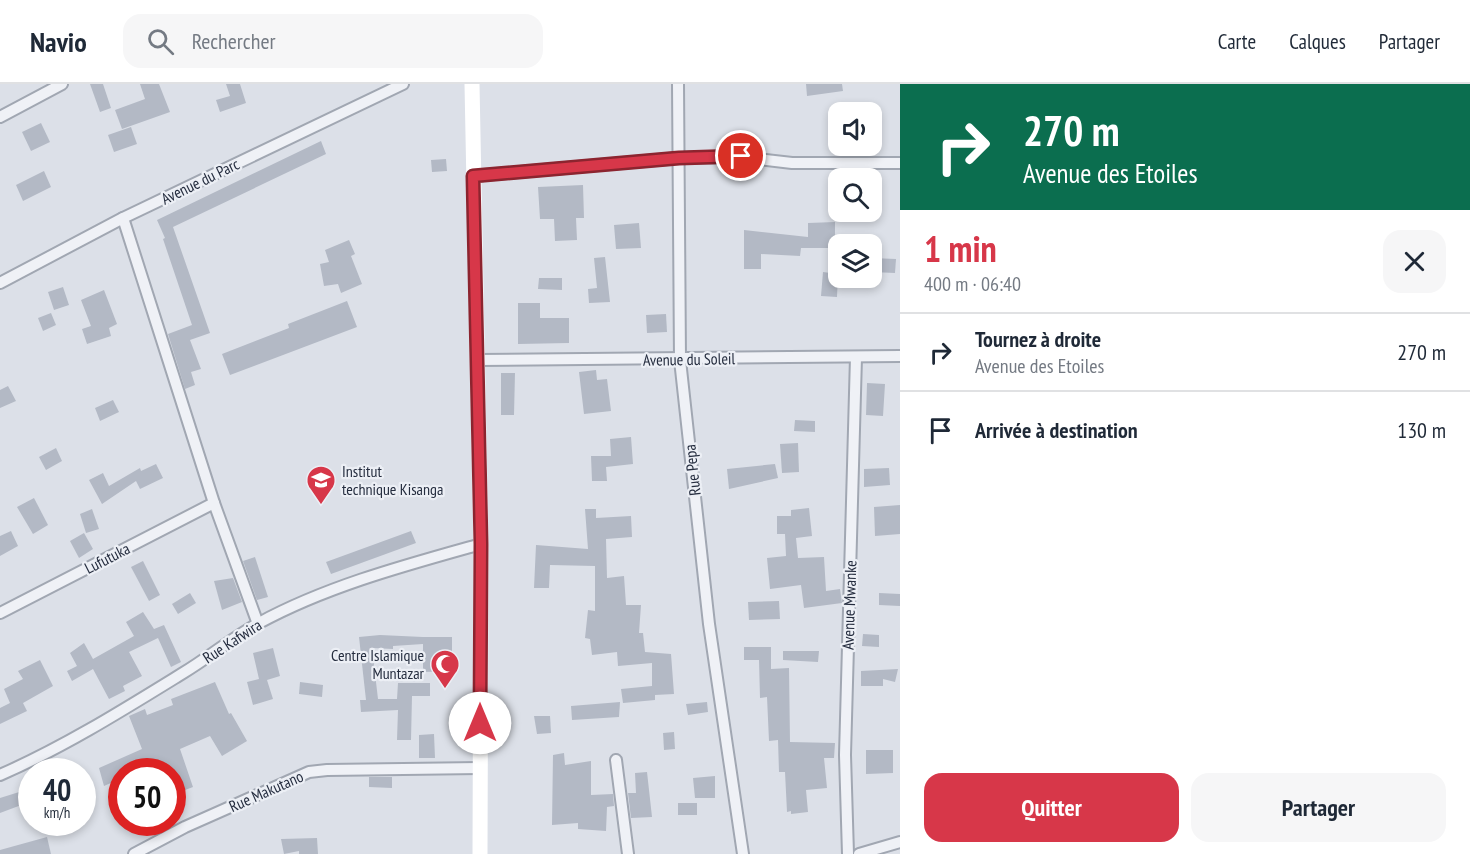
<!DOCTYPE html>
<html lang="fr">
<meta charset="utf-8">
<style>
body{margin:0;font-family:"PT Sans Narrow",sans-serif;background:#f6f6f7;color:#1f2937;height:100vh;display:flex;flex-direction:column;font-size:22px;white-space:nowrap}
*{box-sizing:border-box;margin:0}
p{font-size:20px;color:#747a83}
.icon{flex:none;width:33px;height:33px;fill:none;stroke:currentColor;stroke-width:2;stroke-linecap:round;stroke-linejoin:round}
.map{position:relative;flex:1;overflow:hidden}
.side{display:flex;flex-direction:column;background:#fff;width:570px}
.side>*{flex:none}
.banner{background:#0b6e4f;color:#fff;overflow:hidden}
.tools{position:absolute;left:828px;top:18px;display:grid;gap:12px}
.tools a{display:grid;place-items:center;width:54px;height:54px;border-radius:12px;background:#fff;box-shadow:0 3px 9px #0003;font-size:30px}
.speed{position:absolute;left:18px;top:674px;display:flex;gap:12px;font-size:30px;font-weight:700;text-align:center}
.speed>*{display:grid;place-content:center;width:78px;height:78px;border-radius:50%;background:#fff;box-shadow:0 3px 9px #0003;line-height:1}
.speed small{font-size:15px;font-weight:400}
.speed .limit{border:9px solid #d22;background:#fff;color:#111}
.pin{position:absolute;display:grid;place-items:center;width:51px;height:51px;color:#fff;margin:-26px;border:3px solid #fff;border-radius:50%;box-shadow:0 2px 6px #0007}
.me{position:absolute;width:66px;margin:-33px;rotate:0deg;stroke-linejoin:round;filter:drop-shadow(0 0 4px #0008)}
.turn{display:flex;align-items:center;gap:21px;height:126px;padding:0 24px;font-size:27px}
.turn .icon{width:78px;height:78px;stroke-width:2.5}
.turn b{display:block;font-size:42px;line-height:51px}
.round{display:grid;place-items:center;flex:none;width:63px;height:63px;border-radius:18px;background:#f6f6f7}
.summary{display:flex;align-items:center;justify-content:space-between;height:102px;padding:0 24px}
h1{font-size:36px;font-weight:700;line-height:45px;color:#d73749}
.action{display:flex;gap:12px;margin-top:auto;padding:12px 24px}
.action a{flex:1;height:69px;border-radius:18px;background:#d73749;color:#fff;font-size:24px;font-weight:700;line-height:69px;text-align:center}
.action a+a{background:#f6f6f7;color:#1f2937}
ul{padding:0;list-style:none}
li{display:flex;align-items:center;gap:18px;height:78px;padding:0 24px;border-top:2px solid #e0e1e3}
li div{flex:1}
li b{display:block;font-size:22px}
li em{font-style:normal}
header{display:flex;align-items:center;gap:36px;box-sizing:border-box;height:84px;padding:0 30px;background:#fff;border-bottom:2px solid #e0e1e3}
header strong{font-size:28px}
nav{display:flex;gap:33px;margin-inline-start:auto;font-size:21px}
.search{width:420px;height:54px;background:#f6f6f7;display:flex;align-items:center;gap:15px;box-sizing:border-box;padding:0 21px;border-radius:18px;color:#747a83;font-size:22px}
main{display:flex;flex:1;min-height:0}
.map>svg:first-child{display:block}
</style>
<header>
<strong>Navio</strong>
<div class="search"><svg class="icon" aria-label="search" viewBox="0 0 24 24"><circle cx="10" cy="10" r="6"/><path d="M15 15l6 6"/></svg>Rechercher</div>
<nav><a>Carte</a><a>Calques</a><a>Partager</a></nav>
</header>
<main>
<div class="map">
<svg width="900" height="770" viewBox="0 0 900 770">
<rect width="100%" height="100%" fill="#dce0e8"/>
<g fill="#b3b9c5">
<path d="M90 0H103L111 24 100 28Z"/>
<path d="M140 0H159L170 28 122 45 115 26 145 15Z"/>
<path d="M226 0H240L246 19 220 28 216 16 230 12Z"/>
<path d="M806 0H842L843 7 807 12Z"/>
<path d="M41 39 50 58 31 67 22 48Z"/>
<path d="M131 43 137 60 114 68 108 51Z"/>
<path d="M321 57 326 70 173 143 210 249 190 256 201 285 191 288 195 301 185 305 168 250 192 241 163 155 165 154 157 136Z"/>
<path d="M446 75 447 87 432 88 431 76Z"/>
<path d="M44 87 51 103 23 117 16 101Z"/>
<path d="M583 101 584 134H576L577 156 555 157 554 135H540L538 103Z"/>
<path d="M835 138V164H801L800 172 761 170V185H744V146L808 153V139Z"/>
<path d="M639 139 641 164 616 165 614 141Z"/>
<path d="M349 156 355 170 351 172 362 200 341 209 338 200 324 202 320 180 329 178 325 166Z"/>
<path d="M605 173 610 218 589 219 588 205 597 204 594 174Z"/>
<path d="M872 174 896 175 895 189 872 188Z"/>
<path d="M823 188 838 190 837 213 821 212Z"/>
<path d="M539 194H562V206L538 205Z"/>
<path d="M63 203 69 221 54 226 48 208Z"/>
<path d="M104 206 117 240 109 244 111 252 87 260 82 245 91 242 81 216Z"/>
<path d="M347 217 357 243 230 291 222 270 289 244 288 240Z"/>
<path d="M518 219H540V234H569V259L518 260Z"/>
<path d="M51 229 56 241 43 247 38 234Z"/>
<path d="M666 230 667 248 647 249 646 231Z"/>
<path d="M596 286 597 296 607 295 611 327 584 330 579 288Z"/>
<path d="M501 289H515L514 331H501Z"/>
<path d="M867 299 885 300 883 332 866 331Z"/>
<path d="M8 302 16 317 0 324V306Z"/>
<path d="M113 316 119 328 100 337 95 324Z"/>
<path d="M795 336 815 337V348L794 347Z"/>
<path d="M631 353 633 380 606 383 607 397H592L591 372H611L610 355Z"/>
<path d="M798 359 799 388 782 389 780 360Z"/>
<path d="M56 364 62 377 46 386 39 373Z"/>
<path d="M156 380 163 394 140 405 136 397 102 420 89 396 103 389 109 402 140 384 141 387Z"/>
<path d="M775 380 778 394 729 405 727 385Z"/>
<path d="M889 384 890 401 864 403V385Z"/>
<path d="M34 414 48 441 33 450 17 423Z"/>
<path d="M900 421V450L875 452 874 423Z"/>
<path d="M809 424 812 452 796 454 798 474 824 473 826 507 840 505 842 519 804 524 801 501 770 505 767 474 786 472 785 450H777V432H791V426Z"/>
<path d="M92 425 99 445 86 449 80 430Z"/>
<path d="M585 425H596V434L631 432 632 453 606 455 607 494 624 492 626 521H641L639 549H643L645 568 671 570 674 610 655 611V616L623 619 621 605 652 602V579L618 582 617 568 592 571 590 555 585 554 588 526 595 527V482L550 481 549 504H534L536 461 588 465Z"/>
<path d="M11 447 18 462 0 472V452Z"/>
<path d="M411 447 416 459 331 490 326 478Z"/>
<path d="M84 449 93 465 79 474 70 457Z"/>
<path d="M255 473 268 513 257 516 243 477Z"/>
<path d="M143 477 160 511 149 517 131 483Z"/>
<path d="M233 494 242 518 222 526 214 497Z"/>
<path d="M190 509 196 519 178 530 172 520Z"/>
<path d="M879 509 900 510V522L879 521Z"/>
<path d="M779 517 780 535 749 536 748 518Z"/>
<path d="M143 528 154 545 164 541 181 578 171 583 158 554 129 568 142 592 123 602 125 607 109 615 93 585 72 597 67 587 77 582 70 569 84 559 93 575 134 552 126 538Z"/>
<path d="M863 550 879 551V563L862 562Z"/>
<path d="M380 551 423 553V560L393 562V565L372 564 378 615H397L398 599H430V612H412L411 656H397L398 626 361 628 360 616H366L359 553Z"/>
<path d="M423 553H452V587L423 588Z"/>
<path d="M744 563H771V585L789 584 790 658 835 659 834 674H824L827 704 806 706 808 728 791 730V727L787 728 785 688H779L778 656 769 657 767 613 760 614 759 576H744Z"/>
<path d="M273 564 280 592 267 596 273 615 253 621 247 598 259 595 253 569Z"/>
<path d="M783 567H819L818 578 783 576Z"/>
<path d="M40 576 53 602 23 619 27 627 0 640V624L10 619 4 605 23 595 18 587Z"/>
<path d="M898 585 895 598 883 595V602H861V587Z"/>
<path d="M215 598 229 630 231 629 247 657 222 672 210 652 180 665 193 703 177 709 172 687H122V694L104 702 99 684 142 665 129 632 145 625 147 631 173 621 171 615Z"/>
<path d="M300 598 323 601 322 613 299 610Z"/>
<path d="M620 618 619 633 572 636 571 622Z"/>
<path d="M707 618 708 628 688 631 686 620Z"/>
<path d="M534 632H550L551 649 537 650Z"/>
<path d="M674 648 675 665 664 666 663 649Z"/>
<path d="M434 650 435 674H419V651Z"/>
<path d="M866 666H893V689L866 690Z"/>
<path d="M564 669 565 681 591 677V711L613 710 614 722 607 723 606 747 578 745V739L552 741 553 671Z"/>
<path d="M647 688 652 733 631 734 628 709H636L635 689Z"/>
<path d="M715 692V714H695L693 694Z"/>
<path d="M369 693H392V704L369 703Z"/>
<path d="M32 704V717L0 729V714Z"/>
<rect x="678" y="719" width="19" height="12"/>
<path d="M47 753 51 770H0V766Z"/>
<path d="M317 754 318 770H299V767L284 770 281 755Z"/>
</g>
<g fill="none" stroke-linecap="round" stroke-linejoin="round">
<g stroke="#a1a7b2" stroke-width="14">
<g id="street">
<path d="M678 0 680 276 709 540 743 770"/>
<path d="M0 33 62 0"/>
<path d="M473 92 679 74 741 73 792 79H900"/>
<path d="M123 134 214 419 258 540"/>
<path d="M0 199 123 134 403 0"/>
<path d="M478 276 900 272"/>
<path d="M0 529 214 419"/>
<path d="M616 676 628 770"/>
<path d="M0 691C64 663 123 626 183 589 208 574 232 554 259 539 327 502 406 481 481 460"/>
<path d="M134 770 185 743 309 688 327 686 480 684"/>
<path d="M848 770 845 671 856 273"/>
<path d="M859 770 900 758"/>
</g>
</g>
<use href="#street" stroke="#eff1f6" stroke-width="10"/>
<path stroke="#fff" stroke-width="15" d="M472 0 481 460 480 770"/>
</g>
<g fill="none" stroke-linecap="round" stroke-linejoin="round">
<g stroke="#8c242f" stroke-width="15">
<path id="route" d="M480 639 481 460 473 92 679 74 741 72"/>
</g>
<use href="#route" stroke="#d73749" stroke-width="10"/>
</g>
<defs>
<g id="school-pin" transform="scale(1.5)"><path d="M0 17L-7.5 6A9.5 9.5 0 1 1 7.5 6Z" fill="#d73749" stroke="#eceff5"/><path d="M0-5L7-2L0 1L-7-2ZM-4 1L0 2.5L4 1V4Q0 6-4 4Z" fill="#fff"/></g>
<g id="mosque-pin" transform="scale(1.5)"><path d="M0 17L-7.5 6A9.5 9.5 0 1 1 7.5 6Z" fill="#d73749" stroke="#eceff5"/><path d="M3.5-4.9A6 6 0 1 0 3.5 4.9A5 5 0 1 1 3.5-4.9Z" fill="#fff"/></g>
</defs>
<g fill-rule="evenodd">
<use href="#school-pin" x="321" y="396"/>
<use href="#mosque-pin" x="445" y="580"/>
</g>
<g text-anchor="middle" dominant-baseline="central" stroke-width="4.5" stroke-linejoin="round" paint-order="stroke">
<g font-size="16" fill="#252d3f" stroke="#eceff5">
<text transform="translate(200 97) rotate(-26)">Avenue du Parc</text>
<text transform="translate(689 275) rotate(-1)">Avenue du Soleil</text>
<text transform="translate(692 386) rotate(-96)">Rue Pepa</text>
<text transform="translate(107 474) rotate(-27)">Lufutuka</text>
<text transform="translate(849 521) rotate(-88)">Avenue Mwanke</text>
<text transform="translate(232 557) rotate(-33)">Rue Kafwira</text>
<text transform="translate(266 707) rotate(-24)">Rue Makutano</text>
</g>
<g font-size="16" fill="#252d3f" stroke="#eceff5" text-anchor="start">
<text x="342" y="387">Institut<tspan x="342" dy="18">technique Kisanga</tspan></text>
<text x="424" y="571" text-anchor="end">Centre Islamique<tspan x="424" dy="18">Muntazar</tspan></text>
</g>
</g>
</svg>
<div class="tools">
<a><svg class="icon" aria-label="sound" viewBox="0 0 24 24"><path d="M4 9h4l5-4v14l-5-4H4zM17 9q2 3 0 6"/></svg></a>
<a><svg class="icon" aria-label="search" viewBox="0 0 24 24"><circle cx="10" cy="10" r="6"/><path d="M15 15l6 6"/></svg></a>
<a><svg class="icon" aria-label="layers" viewBox="0 0 24 24"><path d="M12 4l9 5-9 5-9-5zM3 14l9 5 9-5"/></svg></a>
</div>
<div class="speed"><div>40<small>km/h</small></div><div class="limit">50</div></div>
<div class="pin" style="left:741px;top:72px;background:#d93025"><svg class="icon" aria-label="arrive" viewBox="0 0 24 24"><path d="M6 21V4h12l-3 4 3 4H6"/></svg></div>
<svg class="me" style="left:480px;top:639px" viewBox="-20 -20 40 40"><circle r="19" fill="#fff"/><path d="M0-13L10 11 0 6-10 11z" fill="#d73749"/></svg>
</div>
<section class="side">
<div class="banner">
<div class="turn"><svg class="icon" aria-label="right" viewBox="0 0 24 24"><path d="M7 20v-9h11M14 6l5 5-5 5"/></svg><div><b>270 m</b>Avenue des Etoiles</div></div>
</div>
<div class="summary"><div><h1>1 min</h1><p>400 m · 06:40</p></div><a class="round"><svg class="icon" aria-label="close" viewBox="0 0 24 24"><path d="M6 6l12 12M18 6L6 18"/></svg></a></div>
<ul>
<li><svg class="icon" aria-label="right" viewBox="0 0 24 24"><path d="M7 20v-9h11M14 6l5 5-5 5"/></svg><div><b>Tournez à droite</b><p>Avenue des Etoiles</p></div><em>270 m</em></li>
<li><svg class="icon" aria-label="arrive" viewBox="0 0 24 24"><path d="M6 21V4h12l-3 4 3 4H6"/></svg><div><b>Arrivée à destination</b></div><em>130 m</em></li>
</ul>
<div class="action"><a>Quitter</a><a>Partager</a></div>
</section>
</main>
